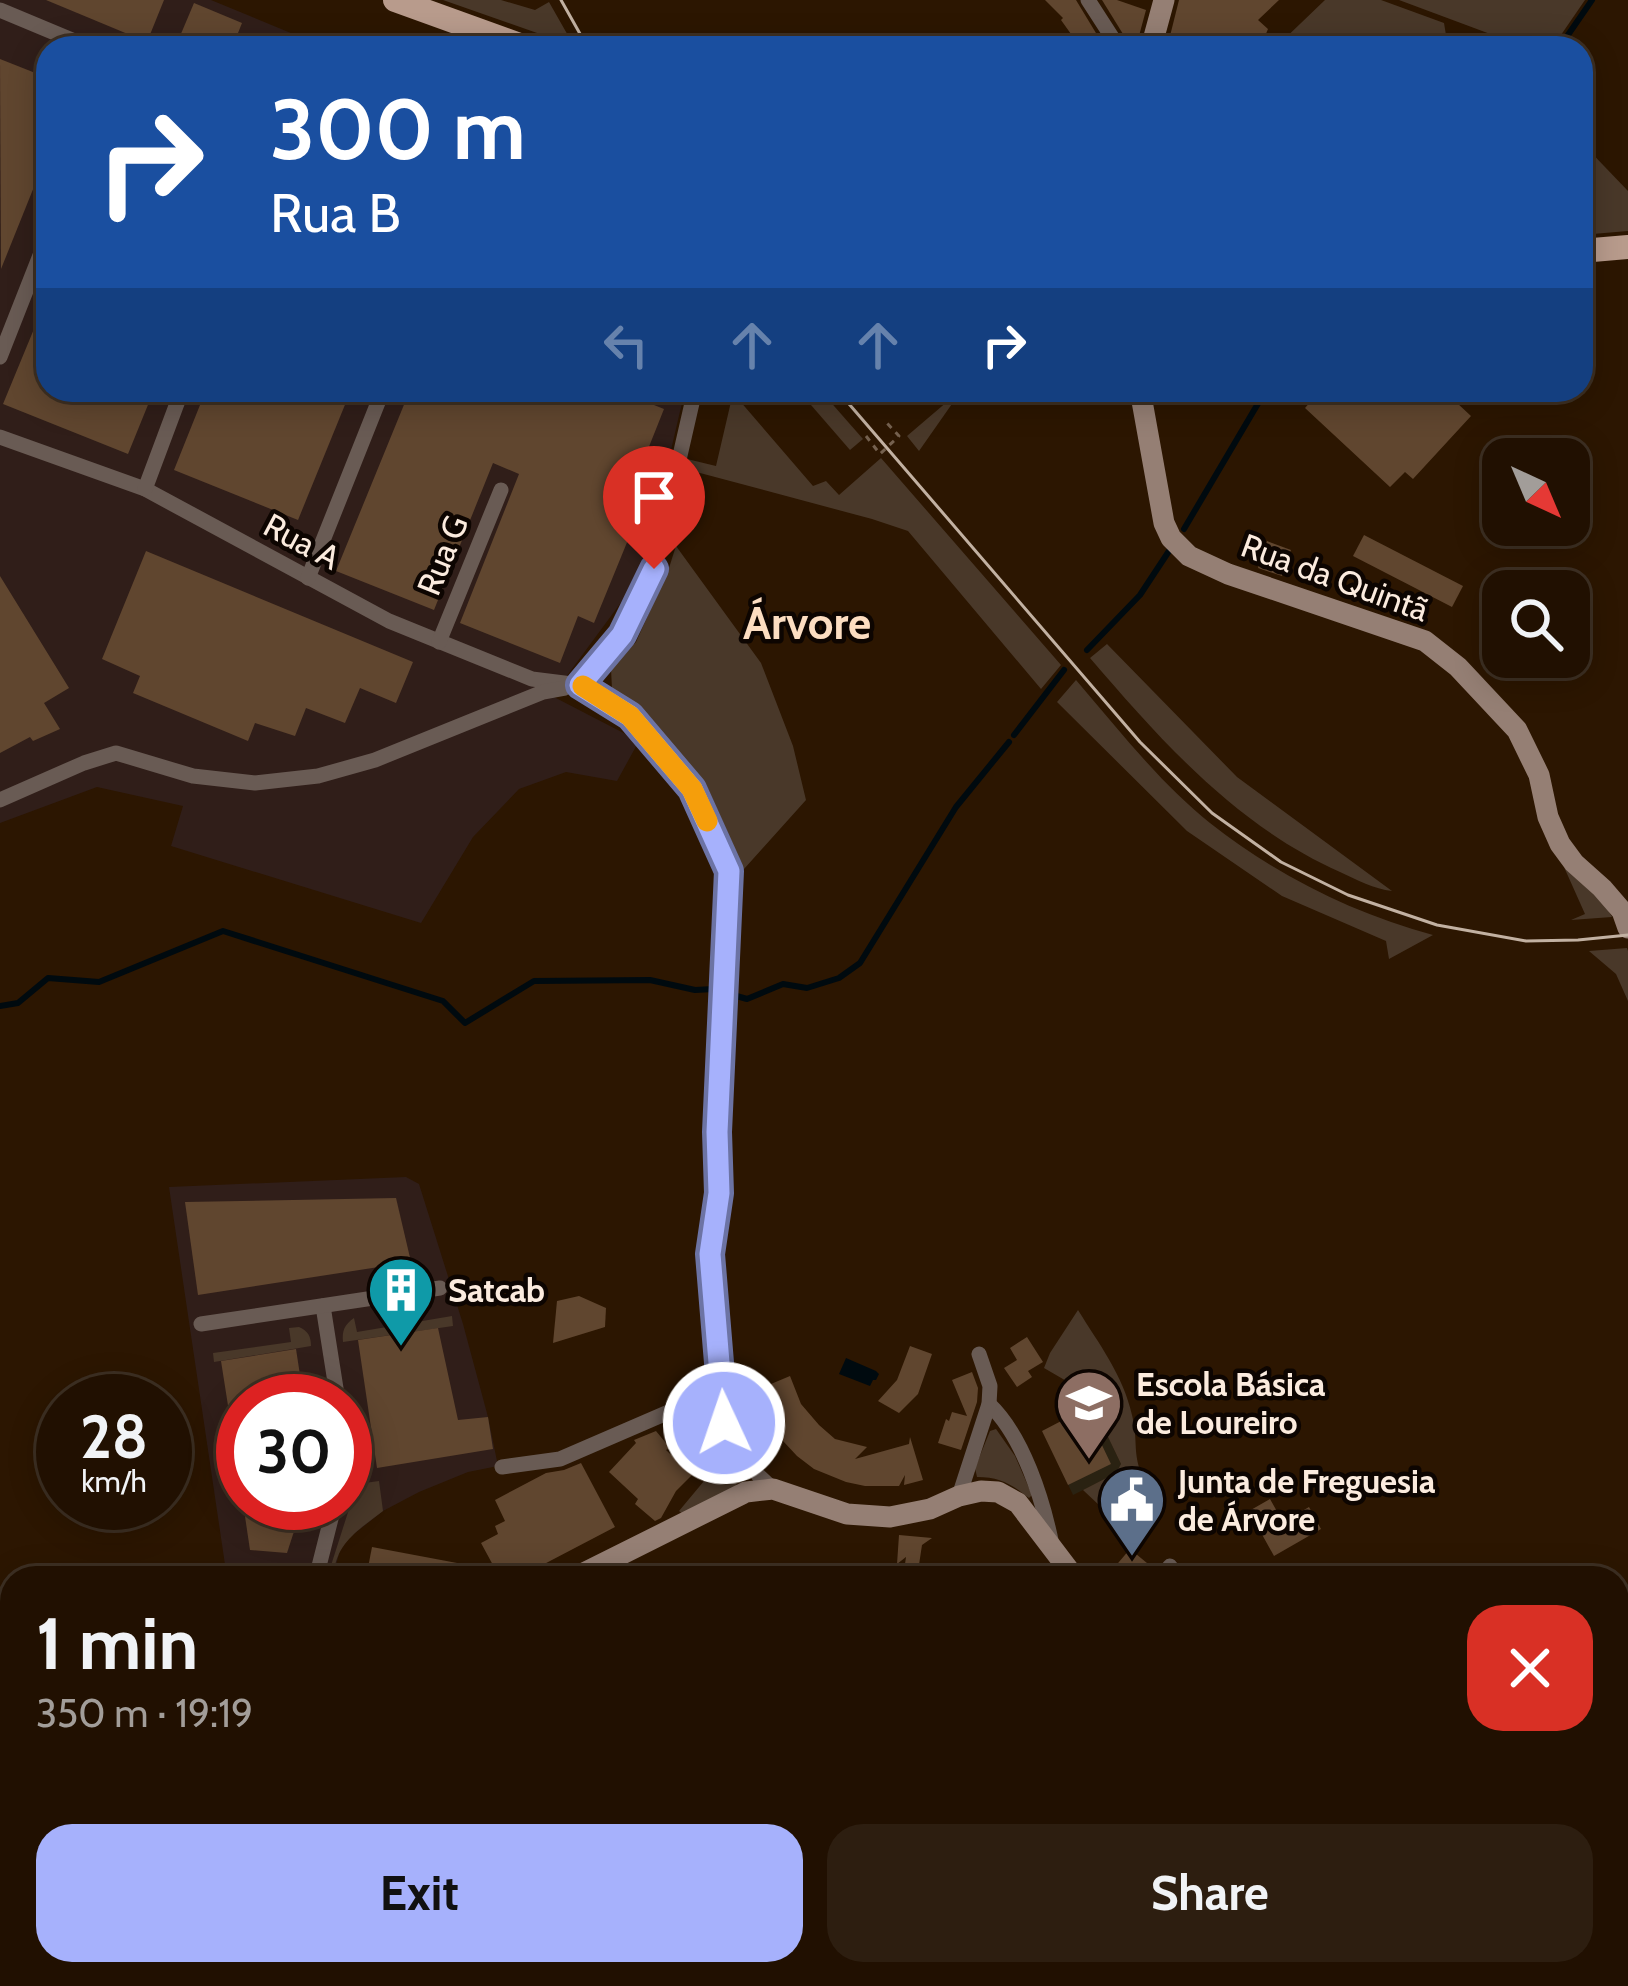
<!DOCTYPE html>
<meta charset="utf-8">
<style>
body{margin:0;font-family:Cabin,sans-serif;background:#2d1e10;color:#f1f3f6;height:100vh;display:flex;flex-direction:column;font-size:45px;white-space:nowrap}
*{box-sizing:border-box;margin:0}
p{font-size:39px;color:#a29d99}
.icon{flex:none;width:66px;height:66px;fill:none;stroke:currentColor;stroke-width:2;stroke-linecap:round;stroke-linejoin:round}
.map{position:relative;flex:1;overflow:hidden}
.details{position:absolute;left:0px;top:1566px;width:1629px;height:420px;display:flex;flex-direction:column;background:#211001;border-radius:36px 36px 0 0;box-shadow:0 6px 30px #0003,0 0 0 3px #3e3023}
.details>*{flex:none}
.hud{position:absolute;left:36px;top:36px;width:1557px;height:366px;border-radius:36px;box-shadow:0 6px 30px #0003,0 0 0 3px #3e3023;background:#1a4fa0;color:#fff;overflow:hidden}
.needle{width:78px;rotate:136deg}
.fabs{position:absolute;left:1482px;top:438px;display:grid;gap:24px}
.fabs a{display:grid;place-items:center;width:108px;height:108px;border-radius:24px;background:#211001;box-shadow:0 6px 30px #0003,0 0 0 3px #3e3023;font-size:60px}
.speed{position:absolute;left:36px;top:1374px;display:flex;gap:24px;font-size:60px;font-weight:700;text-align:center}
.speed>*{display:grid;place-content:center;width:156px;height:156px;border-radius:50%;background:#211001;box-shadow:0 6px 30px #0003,0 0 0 3px #3e3023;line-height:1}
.speed small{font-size:30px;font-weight:400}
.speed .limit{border:18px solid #d22;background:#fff;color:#111}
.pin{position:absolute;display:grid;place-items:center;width:102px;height:102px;color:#fff;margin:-123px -51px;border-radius:50% 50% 50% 0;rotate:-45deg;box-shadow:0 0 12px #0007}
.pin .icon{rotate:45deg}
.me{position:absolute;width:132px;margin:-66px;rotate:357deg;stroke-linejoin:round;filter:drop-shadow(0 0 9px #0008)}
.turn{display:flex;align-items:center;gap:42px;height:252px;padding:0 36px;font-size:54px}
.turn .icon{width:156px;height:156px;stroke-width:2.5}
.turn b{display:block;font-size:84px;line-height:102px}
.lanes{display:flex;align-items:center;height:114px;padding:0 36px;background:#0003;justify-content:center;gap:60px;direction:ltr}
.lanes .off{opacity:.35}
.round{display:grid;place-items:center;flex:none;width:126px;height:126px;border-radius:36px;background:#2d1e10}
.head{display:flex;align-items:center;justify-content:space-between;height:204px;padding:0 36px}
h1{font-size:72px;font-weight:700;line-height:90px}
.button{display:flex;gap:24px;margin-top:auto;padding:24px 36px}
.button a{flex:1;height:138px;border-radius:36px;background:#a6b1fc;color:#111;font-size:48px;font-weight:700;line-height:138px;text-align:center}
.button a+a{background:#2d1e10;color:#f1f3f6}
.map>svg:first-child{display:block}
</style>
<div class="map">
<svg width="1628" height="1986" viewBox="0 0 1628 1986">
<rect width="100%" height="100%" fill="#2c1601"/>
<g fill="#301e19" fill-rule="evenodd">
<path d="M0 0H211L327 48H48V390H685L642 574 566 677 554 697 639 741 617 781 566 772 519 789 473 837 421 923 171 846 183 806 97 787 0 823Z"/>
<path d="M406 1177 419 1184 463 1324 488 1417 498 1466 468 1472 419 1492 383 1511 350 1537 340 1550 334 1572 338 1578H227L169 1187ZM243 1401H345V1503H243Z"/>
</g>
<path fill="#2a2212" d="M1104 1428 1121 1464 1120 1469 1111 1476 1073 1495 1053 1452Z"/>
<g fill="#493829">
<path d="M443 0H501L535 10 549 2 574 46Z"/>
<path d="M1325 0H1381L1444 23 1447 41 1454 48 1276 47Z"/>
<path d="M1399 0H1585L1552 48H1486L1493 41 1507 46 1509 41Z"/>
<path d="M1581 142 1628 191V231L1581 235Z"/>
<path d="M798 390H820L863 439 850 450Z"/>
<path d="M939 390H945L954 401 919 451 907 436 948 401Z"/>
<path d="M733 393 813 486 826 481 839 495 881 458 1061 665 1041 689 908 531 872 519 685 469 687 459 716 466Z"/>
<path d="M676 546 761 663 793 746 806 800 744 869 706 784 639 705 612 689 611 669 636 642 668 571Z"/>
<path d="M1107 644 1237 777 1392 891C1374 889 1357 880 1340 872 1237 826 1163 743 1090 658Z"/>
<path d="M1076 680C1118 729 1159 782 1210 823 1276 875 1352 913 1433 935L1389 959 1386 941 1282 896 1187 831 1057 702Z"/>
<path d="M1564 867 1604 903 1612 917 1571 920 1585 914Z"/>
<path d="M1627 948 1628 951V1001L1616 974 1589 951Z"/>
<path d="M1078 1310C1099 1344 1123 1375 1132 1415 1139 1442 1131 1454 1145 1482L1100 1506 1083 1490 1116 1473 1121 1464 1087 1393 1044 1368 1050 1353Z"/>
<path d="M452 1316 453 1326 343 1342C342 1331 344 1325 354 1318L357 1332Z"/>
<path d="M299 1327C308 1331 311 1336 311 1346L214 1362 213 1353 291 1342 289 1328Z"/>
<path d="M996 1429 1015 1456 1032 1495 1029 1498C1011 1484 1000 1477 977 1477L975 1468 990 1431Z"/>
<path d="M714 1460 737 1484 732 1490 685 1516 679 1511 704 1481 706 1465Z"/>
<path d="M379 1481 383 1511C361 1528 337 1542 334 1572L338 1578H327L357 1484Z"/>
<path d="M0 1942 12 1944V1974H194L207 1986H0Z"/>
</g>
<path fill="#000a0f" d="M846 1358 876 1371 879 1374 876 1380H873L870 1386 839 1374Z"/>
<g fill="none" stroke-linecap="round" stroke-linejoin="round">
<g stroke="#000a0f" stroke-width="6">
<path d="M1559 48 1592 0"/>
<path d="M1184 529 1266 390"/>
<path d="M1087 650 1140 595 1169 551"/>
<path d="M1014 735 1064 670"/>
<path d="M733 995 747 999 783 984 807 988 839 978 860 963 956 807 1009 742"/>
<path d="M0 1006 18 1003 48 978 99 982 223 931 443 1001 465 1023 534 981 650 980 695 990 714 989"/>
</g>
</g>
<g fill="#60462f">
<path d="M46 0H164L147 42Z"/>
<path d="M1045 0H1076L1105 48H1081L1061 20 1063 18Z"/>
<path d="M1102 0H1117L1146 10 1136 47H1131Z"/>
<path d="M1179 0H1279L1258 20 1268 29 1260 48H1222L1193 38 1190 48H1167Z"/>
<path d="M194 3 242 23 232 48H175Z"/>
<path d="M0 59 48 78V152L1 269Z"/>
<path d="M48 295V390H154L128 454 3 404Z"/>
<path d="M206 390H351L298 520 174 470Z"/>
<path d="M410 390H654L649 403 664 409 623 512 637 518 594 623 578 616 560 663 460 623 519 474 493 463 434 610 336 571Z"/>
<path d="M1321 390H1443L1471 416 1413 479 1405 472 1390 487 1305 408Z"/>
<path d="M1364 535 1463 586 1452 607 1353 556Z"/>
<path d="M1267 541 1291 550 1282 576 1258 568Z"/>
<path d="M146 551 413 662 396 703 360 688 345 723 306 708 295 736 255 723 248 741 133 693 140 676 102 659Z"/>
<path d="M0 576 69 688 44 703 60 729 33 741 30 737 0 753Z"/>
<path d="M396 1198 411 1262 198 1295 185 1202Z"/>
<path d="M579 1296 606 1308 605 1327 553 1343 557 1301Z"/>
<path d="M438 1328 458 1420 488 1417 493 1449 377 1468 358 1340Z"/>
<path d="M1027 1337 1043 1362 1028 1371 1032 1377 1017 1387 1004 1368 1017 1360 1010 1348Z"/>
<path d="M910 1346 932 1354 918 1394 899 1413 878 1401 897 1380Z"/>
<path d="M296 1349 304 1401H243V1450H235L221 1361Z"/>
<path d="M972 1372 978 1388 977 1402 961 1450 938 1443 946 1419 949 1421 952 1412 967 1416 952 1380Z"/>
<path d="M790 1376 801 1404 819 1425 835 1439 867 1447 855 1459 909 1444 910 1437 923 1480 904 1485 905 1475 899 1486H865L846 1482 814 1469 797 1456 770 1427 754 1391Z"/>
<path d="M1067 1418 1074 1432 1085 1427 1092 1443 1099 1439 1111 1464 1068 1485 1042 1431Z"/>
<path d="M656 1431 670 1448 666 1450 692 1475 676 1491 661 1518 655 1521 635 1504 638 1499 609 1472 636 1443 634 1440Z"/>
<path d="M581 1463 615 1527 529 1572 532 1578H500L481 1543 498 1534 495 1526 505 1521 495 1500 546 1473 564 1470Z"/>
<path d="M1270 1499 1283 1522 1309 1507 1321 1529 1274 1556 1249 1511Z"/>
<path d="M243 1503H298L299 1516 287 1553 250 1550Z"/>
<path d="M899 1535 932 1538 922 1545 917 1578H903L906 1557 897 1564Z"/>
<path d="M372 1547 473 1566 471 1578H366Z"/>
<path d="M1130 1549 1153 1568 1148 1577 1109 1578 1116 1571 1113 1569Z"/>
</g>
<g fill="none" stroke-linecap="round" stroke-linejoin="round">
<g stroke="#75614f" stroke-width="3" stroke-dasharray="6 6" stroke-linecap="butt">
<path d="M866 436 880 454 899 436 885 421"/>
<path d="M201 1974 214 1986"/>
</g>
<g stroke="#695b54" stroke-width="15">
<path d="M1088 0 1119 48"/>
<path d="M0 10 91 48"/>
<path d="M0 357 48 235"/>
<path d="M0 437 145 489 389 621 532 679 580 685 630 716 692 789 729 871 717 1132 719 1193 710 1254 724 1423 758 1475 773 1489"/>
<path d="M145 489 182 390"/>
<path d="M308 578 383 390"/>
<path d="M439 642 501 490"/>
<path d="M580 685 622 635 654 569 695 390"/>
<path d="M0 800 84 763 116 753 193 776 255 783 318 776 375 760 543 692 565 688"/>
<path d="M323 1306 338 1401"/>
<path d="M201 1324 440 1288"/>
<path d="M989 1404C1023 1436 1043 1500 1052 1545"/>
<path d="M345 1443V1462"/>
<path d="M502 1467 560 1459 722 1389"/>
<path d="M959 1496 989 1404 990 1386 979 1354"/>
<path d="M316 1578 335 1503"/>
<path d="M1160 1578 1170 1566"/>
<path d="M339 1974 355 1986"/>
</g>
<g stroke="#957f74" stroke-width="21">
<path d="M1151 48 1164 0"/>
<path d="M1140 390 1164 523 1171 538 1189 556 1228 574 1425 641 1458 667 1517 730 1539 775 1548 817 1560 844 1574 863 1602 888 1622 911 1628 928"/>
<path d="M574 1578 746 1492 773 1489 847 1514 890 1517 930 1509 959 1496 981 1491 998 1492 1018 1503 1075 1578"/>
<path d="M0 1616 12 1615"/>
</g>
<g stroke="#b89b8c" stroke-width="24">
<path d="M395 0 528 48"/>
<path d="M1581 251 1628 247"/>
<path d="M1617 1645 1628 1638"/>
<path d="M1319 1986V1974"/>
</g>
<g stroke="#c2b1a2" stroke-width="3">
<path d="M561 0 588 48"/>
<path d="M837 390 1140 742 1212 813 1281 862 1348 895 1437 925 1526 941 1578 940 1628 935"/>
</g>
</g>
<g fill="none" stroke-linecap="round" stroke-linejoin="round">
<g stroke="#6c73a4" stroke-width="30">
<path id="route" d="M654 569 622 635 580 685 630 716 692 789 729 871 717 1132 719 1193 710 1254 724 1423"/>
</g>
<use href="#route" stroke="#a6b1fc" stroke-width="21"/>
<path stroke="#f59e0b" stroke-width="21" d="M583 686 630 716 692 789 707 821"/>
</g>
<defs>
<g id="building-pin" transform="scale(3.45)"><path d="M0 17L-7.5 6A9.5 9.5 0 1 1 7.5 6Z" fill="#0f9aa8" stroke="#0d0501"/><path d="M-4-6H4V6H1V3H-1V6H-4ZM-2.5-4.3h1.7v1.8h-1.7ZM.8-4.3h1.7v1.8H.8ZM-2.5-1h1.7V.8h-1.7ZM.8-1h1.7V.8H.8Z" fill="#fff"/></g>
<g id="school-pin" transform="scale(3.45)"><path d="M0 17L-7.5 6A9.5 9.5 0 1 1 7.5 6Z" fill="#8d6e63" stroke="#0d0501"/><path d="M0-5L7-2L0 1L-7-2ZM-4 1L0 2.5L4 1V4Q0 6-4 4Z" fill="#fff"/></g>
<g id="civic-pin" transform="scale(3.45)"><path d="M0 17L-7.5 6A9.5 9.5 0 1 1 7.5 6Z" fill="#5c6f8a" stroke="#0d0501"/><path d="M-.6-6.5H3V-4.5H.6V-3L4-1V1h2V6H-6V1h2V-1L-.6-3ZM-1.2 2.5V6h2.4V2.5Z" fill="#fff"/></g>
</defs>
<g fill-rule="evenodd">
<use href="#building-pin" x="401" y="1290"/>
<use href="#school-pin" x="1089" y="1403"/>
<use href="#civic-pin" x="1132" y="1500"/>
</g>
<g text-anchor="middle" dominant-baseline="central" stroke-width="9" stroke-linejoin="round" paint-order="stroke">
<g font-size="33" fill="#fbebde" stroke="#0d0501">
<text transform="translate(302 541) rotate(28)">Rua A</text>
<text transform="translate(442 555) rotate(-68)">Rua G</text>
<text transform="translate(1335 577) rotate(20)">Rua da Quintã</text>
</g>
<g font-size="33" font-weight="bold" fill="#fbebde" stroke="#0d0501" text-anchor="start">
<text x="448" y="1290">Satcab</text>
<text x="1136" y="1384">Escola Básica<tspan x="1136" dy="38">de Loureiro</tspan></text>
<text x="1178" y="1481">Junta de Freguesia<tspan x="1178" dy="38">de Árvore</tspan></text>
</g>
<g font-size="45" font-weight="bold" fill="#fcddc1" stroke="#0d0501">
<text x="807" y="623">Árvore</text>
</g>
</g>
</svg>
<div class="fabs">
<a><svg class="needle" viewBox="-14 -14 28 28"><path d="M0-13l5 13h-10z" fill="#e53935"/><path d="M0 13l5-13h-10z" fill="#a29d99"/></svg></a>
<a><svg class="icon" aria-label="search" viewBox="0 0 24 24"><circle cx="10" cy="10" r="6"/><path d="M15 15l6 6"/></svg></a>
</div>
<div class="speed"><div>28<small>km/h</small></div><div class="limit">30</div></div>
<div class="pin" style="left:654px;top:569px;background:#d93025"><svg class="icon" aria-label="arrive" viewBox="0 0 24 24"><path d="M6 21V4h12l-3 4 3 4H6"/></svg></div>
<svg class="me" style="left:724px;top:1423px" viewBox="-20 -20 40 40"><circle r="17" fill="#a6b1fc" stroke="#fff" stroke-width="3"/><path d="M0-11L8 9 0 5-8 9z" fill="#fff"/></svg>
<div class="hud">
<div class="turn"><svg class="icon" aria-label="right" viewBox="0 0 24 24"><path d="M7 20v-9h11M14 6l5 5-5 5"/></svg><div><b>300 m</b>Rua B</div></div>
<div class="lanes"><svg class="icon off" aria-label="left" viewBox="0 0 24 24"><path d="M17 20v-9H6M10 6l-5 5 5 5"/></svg><svg class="icon off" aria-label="ahead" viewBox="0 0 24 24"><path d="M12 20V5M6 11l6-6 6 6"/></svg><svg class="icon off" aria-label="ahead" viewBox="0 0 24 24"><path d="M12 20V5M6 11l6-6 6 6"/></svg><svg class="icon" aria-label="right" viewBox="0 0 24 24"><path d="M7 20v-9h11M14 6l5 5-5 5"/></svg></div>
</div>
<section class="details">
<div class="head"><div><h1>1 min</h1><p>350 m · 19:19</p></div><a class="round" style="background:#d93025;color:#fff"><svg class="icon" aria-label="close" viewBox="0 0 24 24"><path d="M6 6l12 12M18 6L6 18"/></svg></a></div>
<div class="button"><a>Exit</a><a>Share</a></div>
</section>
</div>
